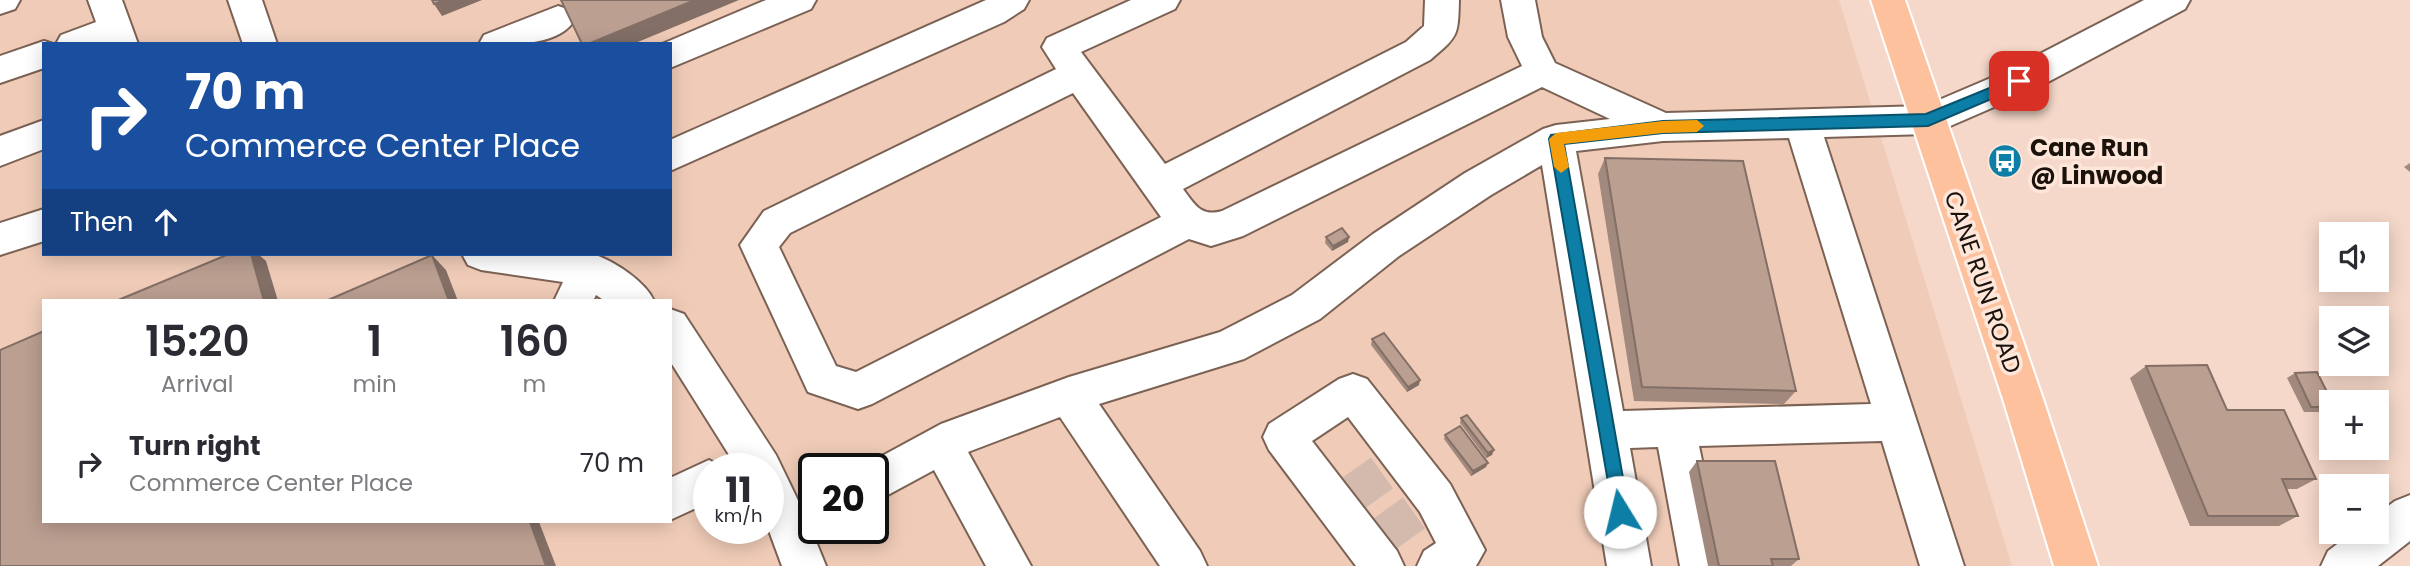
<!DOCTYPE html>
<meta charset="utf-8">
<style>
body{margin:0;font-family:Poppins,sans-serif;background:#f2f2f3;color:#2b2b33;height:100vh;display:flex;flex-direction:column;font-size:26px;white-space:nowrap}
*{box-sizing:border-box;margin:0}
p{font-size:23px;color:#7c7c81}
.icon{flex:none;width:38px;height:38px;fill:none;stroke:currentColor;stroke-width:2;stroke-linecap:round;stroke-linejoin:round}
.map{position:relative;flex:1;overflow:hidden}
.sheet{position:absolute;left:42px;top:299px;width:630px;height:224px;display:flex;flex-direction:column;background:#fff;border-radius:0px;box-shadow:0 4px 18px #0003}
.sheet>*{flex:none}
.guide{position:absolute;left:42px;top:42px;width:630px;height:214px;border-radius:0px;box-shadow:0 4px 18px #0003;background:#1a4fa0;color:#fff;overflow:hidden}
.controls{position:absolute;left:2319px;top:222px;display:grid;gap:14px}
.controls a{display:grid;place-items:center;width:70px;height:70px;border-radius:0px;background:#fff;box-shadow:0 4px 18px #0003;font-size:35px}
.speed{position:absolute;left:693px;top:453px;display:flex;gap:14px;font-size:35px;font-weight:700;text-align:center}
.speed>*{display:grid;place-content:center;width:91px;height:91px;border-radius:50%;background:#fff;box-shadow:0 4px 18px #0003;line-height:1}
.speed small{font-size:18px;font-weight:400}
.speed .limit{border:4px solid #111;border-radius:10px;background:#fff;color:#111}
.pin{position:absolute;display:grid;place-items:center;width:60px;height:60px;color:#fff;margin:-30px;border-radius:14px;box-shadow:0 4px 10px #0006}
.me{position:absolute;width:77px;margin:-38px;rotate:351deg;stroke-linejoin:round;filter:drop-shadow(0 0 5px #0008)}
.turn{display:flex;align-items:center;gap:24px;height:147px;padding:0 28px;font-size:32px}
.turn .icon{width:91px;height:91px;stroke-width:2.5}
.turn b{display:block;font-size:49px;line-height:60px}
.then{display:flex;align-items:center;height:66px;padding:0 28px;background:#0003;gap:14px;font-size:26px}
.eta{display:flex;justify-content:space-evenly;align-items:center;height:119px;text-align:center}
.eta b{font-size:42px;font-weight:600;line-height:49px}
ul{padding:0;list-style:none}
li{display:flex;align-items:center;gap:21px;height:91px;padding:0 28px}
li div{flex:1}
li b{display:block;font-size:26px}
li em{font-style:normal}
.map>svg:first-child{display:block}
</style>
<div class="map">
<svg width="2410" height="566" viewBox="0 0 2410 566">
<rect width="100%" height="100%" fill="#f5d8c9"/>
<path fill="#f0ccb8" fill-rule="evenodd" d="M0 0H1839L2012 566H0ZM44 44H670V254H44ZM44 301H670V522H44ZM709 469H768V528H709ZM814 469H873V528H814Z"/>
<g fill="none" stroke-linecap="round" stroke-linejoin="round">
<g stroke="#d4baad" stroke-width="38" stroke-dasharray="38 19" stroke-linecap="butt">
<path d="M1351 495 1386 470"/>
<path d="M1383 535 1418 510"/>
</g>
<g stroke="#7b6254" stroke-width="4">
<g id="minor">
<path d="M0 0H20L15 9 0 14Z"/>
<path d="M88 0H122L138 44H56L61 35 96 22Z"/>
<path d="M228 0H262L277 44H243Z"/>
<path d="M766 0H816L811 9 670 68V44H662Z"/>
<path d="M986 0H1029L1024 9 1004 22 670 171V140Z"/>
<path d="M1131 0H1180L1175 9 1081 52 1165 164 1406 42 1424 26 1425 0H1459C1458 37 1458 36 1430 60L1183 189C1195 205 1201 217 1222 211L1522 66 1508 37 1501 0H1535L1542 37 1555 63 1666 113 1925 106 2007 71 2144 0H2190L2185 9 2031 91 1941 130 1928 134 1824 137 1964 566H1920L1882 441 1699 446 1724 566H1680L1658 447 1630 448 1651 566H1607L1542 165 1491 195 1399 256 1320 319 1244 359 1099 404 1200 551 1207 566H1160L1060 417 968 452 1031 566H986L934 470 873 503V469H858L941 424 1069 377 1220 332 1292 295 1373 234 1465 173 1543 129 1556 125 1610 119 1542 87 1243 236 1211 246 1189 239 872 404 858 409 808 392 740 245 764 211 1056 69 1042 47 1047 38ZM1073 93 1161 217 856 372 836 366 779 247 790 233ZM1789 138 1871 404 1623 411 1576 151 1663 141Z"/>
<path d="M558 6 570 10 575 19C559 48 507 44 479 44L484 35Z"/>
<path d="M44 41 53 44H44V68L0 83V56Z"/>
<path d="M44 120V149L0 166V136Z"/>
<path d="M44 209V241L0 255V223Z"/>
<path d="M462 254H593C614 261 645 281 654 301H605L596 295 593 301H554L563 282 481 270 468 265Z"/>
<path d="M670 309 684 314 776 455 806 517 826 566H782L768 528V469H738L670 361Z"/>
<path d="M1353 374 1367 379 1450 484 1485 550 1476 566H1417L1424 551 1436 543 1420 512 1348 417 1312 441 1397 551 1404 566H1356L1269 450 1263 437 1269 424 1339 379Z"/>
<path d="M709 460 725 469H709V502L670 520V478Z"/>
<path d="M2410 495V541L2378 566H2321L2328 551 2353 532H2376V515L2395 501Z"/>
</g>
</g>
<g stroke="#fff" stroke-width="4">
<path id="major" d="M1871 0H1905L2043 399 2098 566H2054L2003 399Z"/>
</g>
<use href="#minor" fill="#fff" fill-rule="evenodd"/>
<use href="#major" fill="#fdc19d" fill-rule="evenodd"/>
</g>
<g fill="#a1897d">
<path d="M1605 158 1796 391 1784 404 1634 401 1598 174Z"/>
<path d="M2410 163V172L2404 167Z"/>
<path d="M1326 237H1349L1348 242 1332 251 1325 243Z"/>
<path d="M1372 339 1419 385 1407 392 1371 345Z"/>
<path d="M2146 366 2227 410 2316 479 2297 489H2287L2298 516 2279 526H2190L2130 378Z"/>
<path d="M2295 373 2331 402V409L2327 412H2304L2287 378Z"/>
<path d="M1461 418 1492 455 1486 458 1460 423Z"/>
<path d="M1445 435 1486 467 1471 476 1444 439Z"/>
<path d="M1697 461 1799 559 1791 566H1708L1689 472Z"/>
</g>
<g fill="#836f66">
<path d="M445 0H482L442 16 434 4Z"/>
<path d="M695 0H739L633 44H588Z"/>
<path d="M1349 237 1348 242 1332 251 1333 246Z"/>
<path d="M251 254H258L266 261 278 301H264Z"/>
<path d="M432 255 446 270 458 301H449Z"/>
<path d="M1420 380 1419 385 1407 392 1408 387Z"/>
<path d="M1494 450 1492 455 1486 458 1488 453Z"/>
<path d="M1488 463 1486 467 1471 476 1473 471Z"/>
<path d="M530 522H539L556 566H546Z"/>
</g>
<g fill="#bb9f91" stroke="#836f66" stroke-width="2">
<path d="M432 0H445L434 4Z"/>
<path d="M561 0H695L588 44H582Z"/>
<path d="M1605 158 1743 161 1796 391 1642 387Z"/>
<path d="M1342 228 1349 237 1333 246 1326 237Z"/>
<path d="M229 254H251L264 301H116Z"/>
<path d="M432 255 449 301H326Z"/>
<path d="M44 331V522H530L546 566H0V350Z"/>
<path d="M1384 333 1420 380 1408 387 1372 339Z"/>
<path d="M2207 365 2227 410H2284L2316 479H2282L2298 516H2208L2146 366Z"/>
<path d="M2317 372 2332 402H2331V407H2311L2295 373Z"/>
<path d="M1467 415 1494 450 1488 453 1461 418Z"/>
<path d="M1460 426 1488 463 1473 471 1445 435Z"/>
<path d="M1697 461H1775L1799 559H1771L1773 566H1719Z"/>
</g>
<path fill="#0d7ea6" stroke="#08526c" stroke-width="2" d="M2019 76 2026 81 2024 85 1928 126 1663 133 1564 144 1629 512 1626 517 1620 520 1614 517 1549 139 1551 135 1663 121 1926 114Z"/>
<path fill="#f59e0b" d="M1697 120 1704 126 1697 132 1663 133 1564 144 1569 167 1561 173 1554 167 1549 139 1556 133 1663 121Z"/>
<defs>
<g id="bus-disc" transform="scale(1.75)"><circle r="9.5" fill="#0d7ea6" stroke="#fee7da"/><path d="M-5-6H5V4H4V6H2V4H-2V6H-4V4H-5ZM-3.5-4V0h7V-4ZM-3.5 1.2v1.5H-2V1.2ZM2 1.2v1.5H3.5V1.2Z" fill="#fff"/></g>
</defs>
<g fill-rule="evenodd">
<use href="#bus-disc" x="2005" y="161"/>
</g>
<g text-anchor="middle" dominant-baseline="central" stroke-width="7" stroke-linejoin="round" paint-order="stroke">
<g font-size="24" font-weight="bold" fill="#1b120c" stroke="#fee7da" text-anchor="start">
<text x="2030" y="147">Cane Run<tspan x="2030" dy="28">@ Linwood</tspan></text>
</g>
<g font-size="24" fill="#1b120c" stroke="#fee7da">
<text transform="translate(1983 282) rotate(71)">CANE RUN ROAD</text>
</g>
</g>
</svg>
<div class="controls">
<a><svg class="icon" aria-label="sound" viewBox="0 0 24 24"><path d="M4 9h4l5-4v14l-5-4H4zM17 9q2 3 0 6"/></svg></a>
<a><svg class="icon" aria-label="layers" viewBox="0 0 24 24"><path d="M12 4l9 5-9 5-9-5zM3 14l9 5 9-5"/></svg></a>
<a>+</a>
<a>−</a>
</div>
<div class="speed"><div>11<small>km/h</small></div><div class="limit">20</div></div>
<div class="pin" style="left:2019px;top:81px;background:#d93025"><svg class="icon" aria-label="arrive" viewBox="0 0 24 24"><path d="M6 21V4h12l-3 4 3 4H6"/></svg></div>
<svg class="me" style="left:1620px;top:512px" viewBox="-20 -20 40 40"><circle r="19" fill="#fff"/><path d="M0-13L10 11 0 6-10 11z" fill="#0d7ea6"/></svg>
<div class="guide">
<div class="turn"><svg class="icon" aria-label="right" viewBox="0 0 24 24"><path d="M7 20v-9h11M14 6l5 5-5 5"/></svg><div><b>70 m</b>Commerce Center Place</div></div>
<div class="then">Then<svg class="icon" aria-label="ahead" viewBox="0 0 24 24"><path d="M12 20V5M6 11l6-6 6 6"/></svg></div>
</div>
<section class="sheet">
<div class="eta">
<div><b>15:20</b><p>Arrival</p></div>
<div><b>1</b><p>min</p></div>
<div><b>160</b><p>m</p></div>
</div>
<ul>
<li><svg class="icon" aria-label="right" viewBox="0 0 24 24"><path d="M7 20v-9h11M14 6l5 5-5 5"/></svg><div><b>Turn right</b><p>Commerce Center Place</p></div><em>70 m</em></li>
</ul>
</section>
</div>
